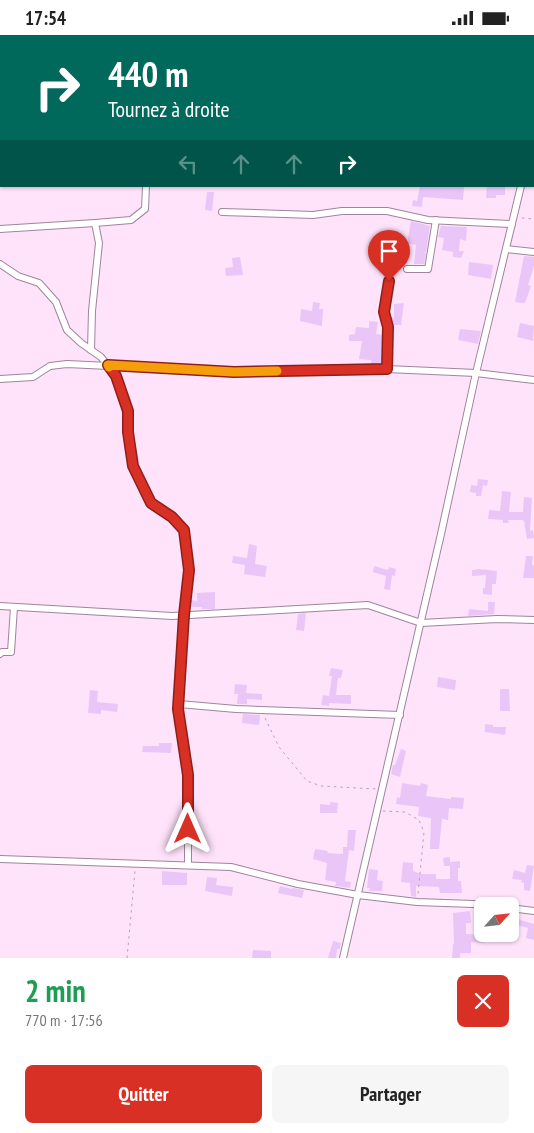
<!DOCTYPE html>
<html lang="fr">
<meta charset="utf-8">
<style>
body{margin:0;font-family:"PT Sans Narrow",sans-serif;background:#f6f6f6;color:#222;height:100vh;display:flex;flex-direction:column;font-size:19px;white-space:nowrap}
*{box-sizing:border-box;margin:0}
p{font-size:16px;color:#767676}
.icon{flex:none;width:28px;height:28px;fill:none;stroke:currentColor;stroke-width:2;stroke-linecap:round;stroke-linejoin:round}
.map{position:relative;height:923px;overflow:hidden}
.side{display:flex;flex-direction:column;background:#fff;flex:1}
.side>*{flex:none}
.top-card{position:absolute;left:0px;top:0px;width:535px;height:152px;box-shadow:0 1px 4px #0004;background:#00695c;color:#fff;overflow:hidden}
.needle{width:32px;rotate:63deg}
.fabs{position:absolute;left:474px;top:862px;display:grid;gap:10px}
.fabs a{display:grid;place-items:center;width:45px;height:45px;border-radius:8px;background:#fff;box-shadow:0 1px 4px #0004;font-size:25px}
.pin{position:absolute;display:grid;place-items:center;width:42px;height:42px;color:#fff;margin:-51px -21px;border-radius:50% 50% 50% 0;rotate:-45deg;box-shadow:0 0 5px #0007}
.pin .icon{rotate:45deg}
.me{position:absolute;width:55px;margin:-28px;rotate:0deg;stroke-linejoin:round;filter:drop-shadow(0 0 4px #0008)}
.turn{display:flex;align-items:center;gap:18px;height:105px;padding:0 25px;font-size:22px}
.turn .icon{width:65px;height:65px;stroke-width:2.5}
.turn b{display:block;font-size:35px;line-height:42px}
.lanes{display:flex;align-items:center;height:48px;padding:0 25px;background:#0003;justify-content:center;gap:25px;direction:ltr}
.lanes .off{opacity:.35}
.round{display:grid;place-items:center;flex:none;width:52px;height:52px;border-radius:8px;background:#f6f6f6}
.overview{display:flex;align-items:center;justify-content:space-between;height:85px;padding:0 25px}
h1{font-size:30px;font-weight:700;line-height:38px;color:#1e9e55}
.action{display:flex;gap:10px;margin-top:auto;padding:10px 25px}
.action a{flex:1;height:58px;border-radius:8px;background:#d93025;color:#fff;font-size:20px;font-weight:700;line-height:58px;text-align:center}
.action a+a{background:#f6f6f6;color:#222}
.status{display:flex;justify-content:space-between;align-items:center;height:35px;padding:0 25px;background:#fff;direction:ltr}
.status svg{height:14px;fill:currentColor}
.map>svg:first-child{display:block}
</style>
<div class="status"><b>17:54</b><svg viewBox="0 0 49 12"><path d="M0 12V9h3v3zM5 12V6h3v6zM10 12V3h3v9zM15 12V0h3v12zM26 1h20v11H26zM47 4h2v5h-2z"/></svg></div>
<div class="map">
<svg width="534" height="923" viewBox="0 0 534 923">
<rect width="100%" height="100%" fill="#ffe3fb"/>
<g fill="#eac6f8">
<path d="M420 151 464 152 463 165 423 162 422 172 412 171 413 165 417 166Z"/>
<path d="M487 151H505V160H496V163H486Z"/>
<path d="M207 157H214L212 176 205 175Z"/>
<path d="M411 186 430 191 426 217H423L426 218 424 229H414L416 210 407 208Z"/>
<path d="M441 191 467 192 466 206 460 204 459 216H464L461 223 453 222V217L442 215 444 203 438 202Z"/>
<path d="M389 203 397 204 394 220 387 219Z"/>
<path d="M524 221 534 222V231L528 250 531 251 525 268H522L515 267Z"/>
<path d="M240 222 243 240 226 241 225 233 233 232 232 223Z"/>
<path d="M469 227 493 230 491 244 468 240Z"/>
<path d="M313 267 320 268 319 274H323L322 291 300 286 301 274 312 276Z"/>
<path d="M404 268 401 290H391V282L394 283V269Z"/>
<path d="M369 286 378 287 376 299 384 300V329H371V325L359 324 362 306H349V300L355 299 356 292 369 293Z"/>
<path d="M520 288 534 291 533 306 517 302Z"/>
<path d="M460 294 481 296 478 309 458 305Z"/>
<path d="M478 444 488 445 487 451 483 450 481 461H476V458L470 457 471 450 477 451Z"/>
<path d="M502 456 511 457 509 477H523L524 462 532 463 530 496 533 495 534 503 527 504 524 486 522 485H508L509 488H503V485L488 484 489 475 500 476Z"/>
<path d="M249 509 257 511 255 529 267 531 265 542 244 539 245 530 232 528 233 521 247 523Z"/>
<path d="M526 521H533L532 530H534V543H523Z"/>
<path d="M374 531 388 535 389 532 396 534 395 541 392 540 390 555 384 554 386 541 373 537Z"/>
<path d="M479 534 497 536 496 549H492V560L483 559V553H485L486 540 472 541V535Z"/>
<path d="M215 557V574H202V572H191V565L197 566V558Z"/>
<path d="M488 567H495L494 579 468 581 469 574 488 576Z"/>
<path d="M306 578 304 596 296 595 298 579Z"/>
<path d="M331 633 343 635 341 643H338L336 660H351V669L329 668V671L321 670 323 660 329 661 332 641H329Z"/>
<path d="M438 642 456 645 455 655 437 652Z"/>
<path d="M235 649 247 650 246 658 262 659V665L247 664V669H237L238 659H234Z"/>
<path d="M500 654H509L510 676H500Z"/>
<path d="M90 655 98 656 97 667 118 669 117 677 101 675V679L88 678Z"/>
<path d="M243 679 260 680 259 690 242 688Z"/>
<path d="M485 689 493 690V692H506L505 700 485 697Z"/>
<path d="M159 708H172L171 718 142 717 143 711H159Z"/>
<path d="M401 714 406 716 400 742 391 739 393 730H395Z"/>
<path d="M402 748 420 751 421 748 428 750 426 761 451 764V762L464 763 463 774 449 773 448 785 442 784 439 814H430L431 783 418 781 419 772 396 769 397 762 400 763Z"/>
<path d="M330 767 338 768 337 778H320V769L330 770Z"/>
<path d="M348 795H356L354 816 349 815 345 846 351 847 350 853 335 851 336 847 325 845 327 828 313 824 315 814 328 816 327 818 343 819V812H347Z"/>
<path d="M450 822V827L460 826V833H458V846H461L462 858H440L439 852 416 851V862L411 861 410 848 401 847 403 827 413 828V836L421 839H436V844H450V831H444L443 823Z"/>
<path d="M527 830 534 831 530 856 524 855V848L521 847 522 845 512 844 514 835 525 838Z"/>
<path d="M369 834 378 835 377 845 383 846 382 856H369L370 853H367Z"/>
<path d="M162 836 187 838V850H162Z"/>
<path d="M207 842 217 843 216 850 233 852 232 861 205 856Z"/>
<path d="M280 851 292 854V853L304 855 302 863 278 858Z"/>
<path d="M470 876 471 888H466V899L484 900V908L471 907V918H460V923H452L453 909H454L453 878Z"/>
<path d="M514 883 534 889V905L526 903 528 893 512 889Z"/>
<path d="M333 906 341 908 340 912V914H337L336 923H328Z"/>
<path d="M253 915 271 916V923H252Z"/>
</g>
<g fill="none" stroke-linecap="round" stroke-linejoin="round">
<g stroke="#9e859b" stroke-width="4.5">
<path id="service" d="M387 333 388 292 383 277 389 246"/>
</g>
<g stroke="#9e859b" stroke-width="8">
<g id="minor">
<path d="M95 0V1"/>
<path d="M534 101V100"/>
<path d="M222 177 313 180 342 176H387L428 185 512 189"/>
<path d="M0 194 95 188 131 185 145 174 146 151"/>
<path d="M506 214 534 217"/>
<path d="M0 229 18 241 39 248 56 267 67 295 81 308 101 322 116 341 128 376 129 397 133 431 151 468 172 482 184 495 189 535 184 581 178 674 188 740V830"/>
<path d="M407 234H428L436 185"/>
<path d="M91 315 92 276 99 208 95 188"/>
<path d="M0 344 33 342 50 331 67 329 235 337 387 334 476 338 534 345"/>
<path d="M0 571 172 581 368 570 421 588 497 584 534 585"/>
<path d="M0 619 2 617H11L14 572"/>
<path d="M179 669 236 674 400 680"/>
<path d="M0 824 231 832 298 849 358 860 417 867 473 869 495 871"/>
<path d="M510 873 534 876"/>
<path d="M343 923 441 499 476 338 521 151"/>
</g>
</g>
<g stroke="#b8a2b5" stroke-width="1" stroke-dasharray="2.5 4" stroke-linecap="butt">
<path d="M522 183 534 184"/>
<path d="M265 683 279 712 307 746 321 751 376 754"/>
<path d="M383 776 405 777 419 785 424 797 418 859"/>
<path d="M127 923 135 836"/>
</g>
<use href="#service" stroke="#fff" stroke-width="3"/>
<use href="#minor" stroke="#fff" stroke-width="6"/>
</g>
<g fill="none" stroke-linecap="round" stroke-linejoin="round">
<g stroke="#8d1f18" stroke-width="12">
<path id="route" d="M188 794V740L178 674 184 580 189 535 184 495 172 482 151 468 133 431 128 397V376L116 341 108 330 234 337 387 334 388 292 384 277 389 246"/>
</g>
<use href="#route" stroke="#d93025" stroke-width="9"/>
<path stroke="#f59e0b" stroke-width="9" d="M109 332 108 330 234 337 277 336"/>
</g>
</svg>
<div class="fabs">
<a><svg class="needle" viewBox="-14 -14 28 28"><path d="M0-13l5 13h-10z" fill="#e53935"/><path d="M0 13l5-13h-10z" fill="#767676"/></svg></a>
</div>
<div class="pin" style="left:389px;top:246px;background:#d93025"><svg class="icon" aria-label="arrive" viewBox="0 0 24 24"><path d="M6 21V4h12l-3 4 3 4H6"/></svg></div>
<svg class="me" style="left:188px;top:794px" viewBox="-20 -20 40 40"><path d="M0-17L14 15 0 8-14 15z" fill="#d93025" stroke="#fff" stroke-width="4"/></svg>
<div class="top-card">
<div class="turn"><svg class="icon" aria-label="right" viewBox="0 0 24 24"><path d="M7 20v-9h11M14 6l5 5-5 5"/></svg><div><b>440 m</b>Tournez à droite</div></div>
<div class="lanes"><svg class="icon off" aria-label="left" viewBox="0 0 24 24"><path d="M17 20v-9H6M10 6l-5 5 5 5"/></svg><svg class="icon off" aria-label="ahead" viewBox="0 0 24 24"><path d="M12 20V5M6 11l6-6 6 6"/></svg><svg class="icon off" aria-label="ahead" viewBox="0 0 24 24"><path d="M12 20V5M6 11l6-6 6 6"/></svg><svg class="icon" aria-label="right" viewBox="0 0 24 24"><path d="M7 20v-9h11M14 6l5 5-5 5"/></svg></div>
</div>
</div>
<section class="side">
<div class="overview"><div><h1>2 min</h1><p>770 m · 17:56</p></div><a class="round" style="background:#d93025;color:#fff"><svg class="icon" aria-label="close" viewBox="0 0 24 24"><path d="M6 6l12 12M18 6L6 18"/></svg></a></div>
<div class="action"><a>Quitter</a><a>Partager</a></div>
</section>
